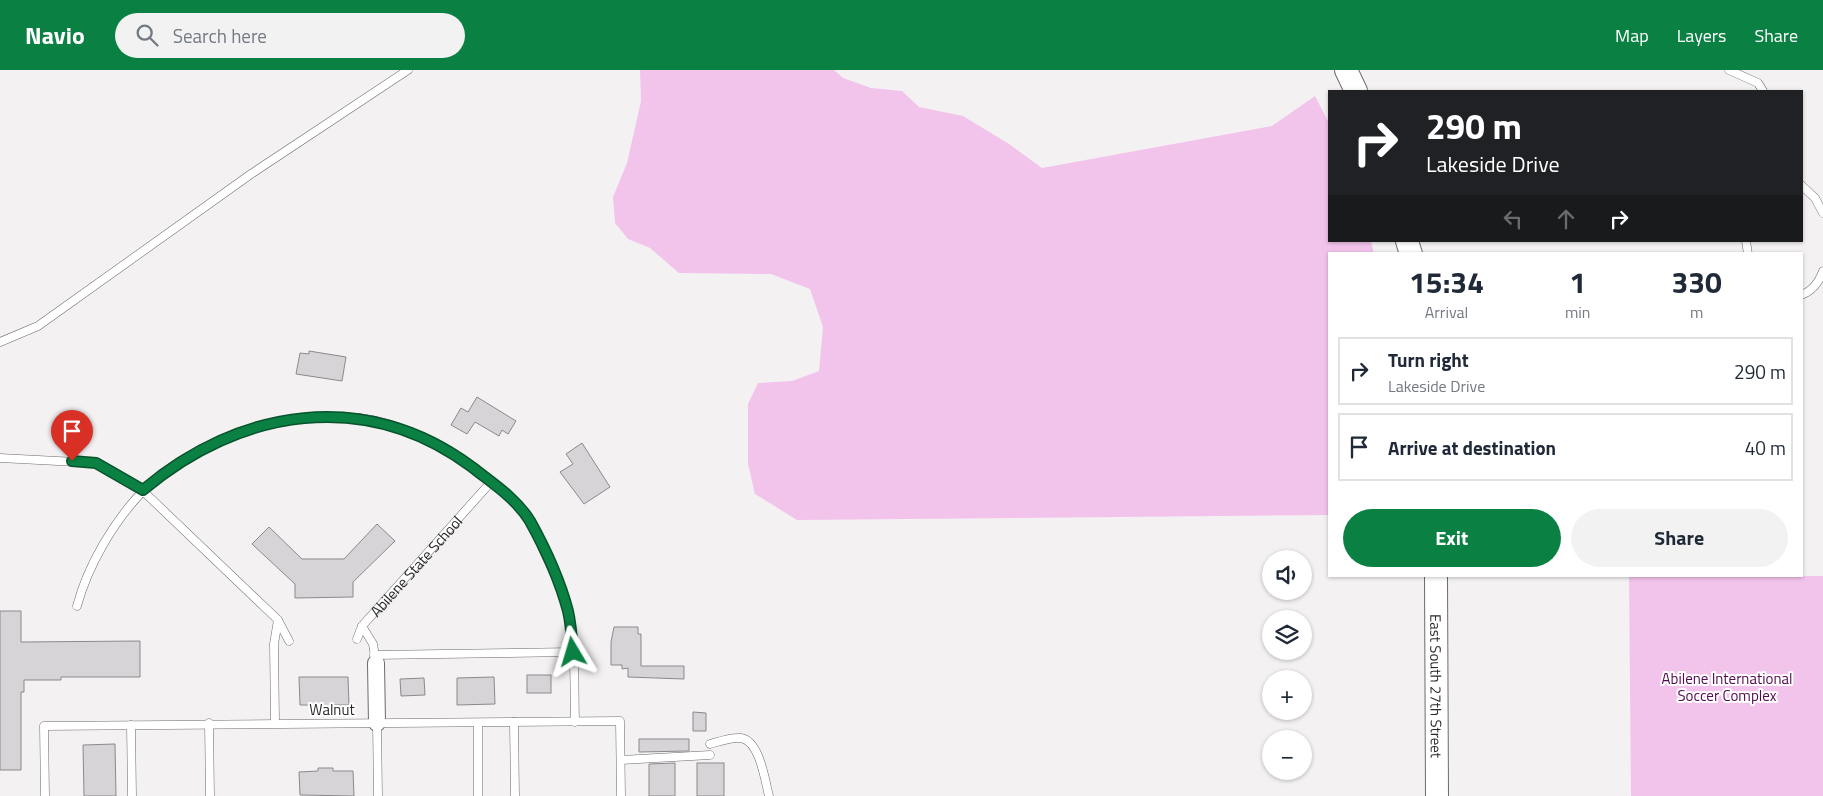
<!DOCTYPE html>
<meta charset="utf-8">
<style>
body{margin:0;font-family:"Titillium Web",sans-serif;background:#f2f2f3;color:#1f2937;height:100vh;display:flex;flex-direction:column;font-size:19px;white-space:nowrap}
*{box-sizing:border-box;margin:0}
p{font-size:16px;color:#747a83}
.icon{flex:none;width:28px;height:28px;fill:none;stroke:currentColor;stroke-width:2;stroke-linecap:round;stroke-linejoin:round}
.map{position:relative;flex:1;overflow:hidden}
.drawer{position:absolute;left:1328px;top:182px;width:475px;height:325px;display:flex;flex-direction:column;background:#fff;border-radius:0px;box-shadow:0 1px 4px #0004}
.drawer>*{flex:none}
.hud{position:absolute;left:1328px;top:20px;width:475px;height:152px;border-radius:0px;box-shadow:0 1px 4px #0004;background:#202124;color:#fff;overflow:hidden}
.tools{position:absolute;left:1262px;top:480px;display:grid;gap:10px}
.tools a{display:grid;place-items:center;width:50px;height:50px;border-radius:50%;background:#fff;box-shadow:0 1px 4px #0004;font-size:25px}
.pin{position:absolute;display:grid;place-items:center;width:42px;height:42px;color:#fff;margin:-51px -21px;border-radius:50% 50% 50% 0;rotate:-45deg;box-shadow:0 0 5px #0007}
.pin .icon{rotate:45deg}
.me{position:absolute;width:55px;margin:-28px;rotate:353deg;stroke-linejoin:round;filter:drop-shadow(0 0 4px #0008)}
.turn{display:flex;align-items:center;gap:18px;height:105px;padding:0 15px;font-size:22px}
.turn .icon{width:65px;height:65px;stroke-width:2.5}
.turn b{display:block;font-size:35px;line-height:42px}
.lanes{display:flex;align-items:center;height:48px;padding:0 15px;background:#0003;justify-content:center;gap:25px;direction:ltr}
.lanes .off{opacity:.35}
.eta{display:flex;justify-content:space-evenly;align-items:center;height:85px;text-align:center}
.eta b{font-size:30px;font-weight:700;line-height:35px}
.primary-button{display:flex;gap:10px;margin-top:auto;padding:10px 15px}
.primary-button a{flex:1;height:58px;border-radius:30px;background:#0b8043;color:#fff;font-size:20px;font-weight:700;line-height:58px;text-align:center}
.primary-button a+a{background:#f2f2f3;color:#1f2937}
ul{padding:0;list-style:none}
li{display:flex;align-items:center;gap:15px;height:68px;margin:0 10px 8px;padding:0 5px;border:2px solid #e0e1e3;border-radius:0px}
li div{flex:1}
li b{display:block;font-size:19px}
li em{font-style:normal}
header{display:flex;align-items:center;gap:30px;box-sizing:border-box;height:70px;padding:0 25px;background:#0b8043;color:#fff}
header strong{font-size:24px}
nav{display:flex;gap:28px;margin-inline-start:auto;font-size:18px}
.search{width:350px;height:45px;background:#f2f2f3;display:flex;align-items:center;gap:12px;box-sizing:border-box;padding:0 18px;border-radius:28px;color:#747a83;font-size:19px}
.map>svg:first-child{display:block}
</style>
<header>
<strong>Navio</strong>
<div class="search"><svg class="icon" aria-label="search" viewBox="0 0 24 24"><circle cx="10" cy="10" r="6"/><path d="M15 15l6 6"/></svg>Search here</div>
<nav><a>Map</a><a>Layers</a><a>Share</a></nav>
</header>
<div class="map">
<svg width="1823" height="726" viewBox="0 0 1823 726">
<rect width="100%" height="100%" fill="#f4f1f3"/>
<g fill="#f2c4ec">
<path d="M640 0H834L843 8 871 18 902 21 919 37 963 46 1009 74 1042 98 1272 56 1315 26 1329 53V171H1371L1374 184H1329V445L797 450 755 424 748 394V334L758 313 792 311 819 301 823 257 810 219 771 204 679 203 650 178 628 169 615 153 613 127 627 93 641 31Z"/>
<path d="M1629 506H1823V726H1631Z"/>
</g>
<g fill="#d7d4d7" stroke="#8b898b">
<path d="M309 281 346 287 342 311 296 304 300 283 309 284Z"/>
<path d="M477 327 516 351 508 364 502 360 499 366 475 352 467 364 451 355 461 338 468 342Z"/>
<path d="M582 373 610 417 584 434 560 402 573 394 566 384Z"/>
<path d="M377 454 395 471 353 512V527L295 528V514L252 474 269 457 302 489H344Z"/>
<path d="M0 541H21V572L140 571V607H61V610H24V622H21V700H0Z"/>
<path d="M614 557H638V564H641V596H684V609L628 607V598L622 599V595H611V572Z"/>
<rect x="527" y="605" width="24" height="18"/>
<path d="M299 607H348L349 635H332L330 641 325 644 320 641 317 635H300Z"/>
<path d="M494 607 495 634 457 635V608Z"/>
<path d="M424 608 425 625 401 626 400 609Z"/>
<path d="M693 642 706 643V661H693Z"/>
<path d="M639 669H689V681L639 682Z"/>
<path d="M115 674 116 726H84L83 675Z"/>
<path d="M675 693V726H649V694Z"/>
<rect x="697" y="693" width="27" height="33"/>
<path d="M318 698H333V701H353L354 726 300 725 299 702 318 701Z"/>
</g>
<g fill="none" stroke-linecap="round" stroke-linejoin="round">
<g stroke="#6d6a6d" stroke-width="9">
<g id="lane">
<path d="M1729 0 1758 13 1763 21"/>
<path d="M1801 115 1815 128 1823 143"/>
<path d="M1746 171 1748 184"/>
<path d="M1801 225C1813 221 1819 212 1823 201"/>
<path d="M0 272 38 256 251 104 408 0"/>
<path d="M0 388 96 393 143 421 278 550 274 574 275 653"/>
<path d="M77 536C88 495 114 451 143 421 190 370 292 339 360 348 400 353 441 374 474 399 493 414 514 428 528 449 535 459 540 473 545 484 554 503 564 522 568 542 576 578 574 616 575 652"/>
<path d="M278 550 289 571"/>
<path d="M357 569 362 556"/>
<path d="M374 585 573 582"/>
<path id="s1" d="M376 593 373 574 362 556 491 412"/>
<path d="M514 652 515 726"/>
<path d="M209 653 210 726"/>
<path d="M377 653 378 726"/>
<path d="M478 653V726"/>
<path d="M131 655 132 726"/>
<path d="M710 674C720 671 731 667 741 668 760 671 765 711 769 726"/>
<path d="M621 690 710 685"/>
<path d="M45 726 44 656 620 651 621 726"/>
</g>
</g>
<g stroke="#6d6a6d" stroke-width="18">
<path id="street" d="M376 593 377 653"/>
</g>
<g stroke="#6d6a6d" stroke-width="24">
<g id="secondary">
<path d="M1346 0 1356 21"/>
<path d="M1407 171 1411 184"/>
<path id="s2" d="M1436 506 1437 726"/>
</g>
</g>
<use href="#lane" stroke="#fff" stroke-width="8"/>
<use href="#street" stroke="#fff" stroke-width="16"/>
<use href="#secondary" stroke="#fff" stroke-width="22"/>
</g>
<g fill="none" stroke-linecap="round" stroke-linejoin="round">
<g stroke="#07532c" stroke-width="12">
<path id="route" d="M72 391 96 393 143 420C240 338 366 318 472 397 492 413 516 428 530 451 545 478 560 511 568 541 571 554 572 569 573 582"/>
</g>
<use href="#route" stroke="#0b8043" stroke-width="9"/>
</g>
<g text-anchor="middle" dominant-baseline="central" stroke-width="4" stroke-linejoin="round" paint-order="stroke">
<g font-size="15" fill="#2a292a" stroke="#fff">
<text stroke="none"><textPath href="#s1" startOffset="121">Abilene State School</textPath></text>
<text stroke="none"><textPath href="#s2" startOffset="110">East South 27th Street</textPath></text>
<text x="332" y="639">Walnut</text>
</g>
<g font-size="15" fill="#520a4e" stroke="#fff">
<text x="1727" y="608">Abilene International<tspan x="1727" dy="17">Soccer Complex</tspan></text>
</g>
</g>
</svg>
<div class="tools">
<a><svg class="icon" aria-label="sound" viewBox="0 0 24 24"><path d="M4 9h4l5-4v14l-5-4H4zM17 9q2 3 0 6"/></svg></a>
<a><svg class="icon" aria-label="layers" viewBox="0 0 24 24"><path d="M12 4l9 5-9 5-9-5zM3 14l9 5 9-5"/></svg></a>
<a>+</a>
<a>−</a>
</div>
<div class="pin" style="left:72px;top:391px;background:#d93025"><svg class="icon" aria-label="arrive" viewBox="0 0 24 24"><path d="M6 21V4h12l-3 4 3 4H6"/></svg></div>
<svg class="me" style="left:573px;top:582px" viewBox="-20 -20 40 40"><path d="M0-17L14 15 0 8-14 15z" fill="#0b8043" stroke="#fff" stroke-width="4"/></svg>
<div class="hud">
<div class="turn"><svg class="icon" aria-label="right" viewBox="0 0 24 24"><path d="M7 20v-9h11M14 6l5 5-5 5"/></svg><div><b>290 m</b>Lakeside Drive</div></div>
<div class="lanes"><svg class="icon off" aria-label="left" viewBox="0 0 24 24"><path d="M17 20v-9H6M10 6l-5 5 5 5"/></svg><svg class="icon off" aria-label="ahead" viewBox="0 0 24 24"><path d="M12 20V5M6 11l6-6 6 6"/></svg><svg class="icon" aria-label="right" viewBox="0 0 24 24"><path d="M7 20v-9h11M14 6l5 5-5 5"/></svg></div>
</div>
<section class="drawer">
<div class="eta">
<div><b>15:34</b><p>Arrival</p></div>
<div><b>1</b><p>min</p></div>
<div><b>330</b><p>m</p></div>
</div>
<ul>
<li><svg class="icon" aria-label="right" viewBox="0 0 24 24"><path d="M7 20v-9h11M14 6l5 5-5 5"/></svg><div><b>Turn right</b><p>Lakeside Drive</p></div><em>290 m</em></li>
<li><svg class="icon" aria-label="arrive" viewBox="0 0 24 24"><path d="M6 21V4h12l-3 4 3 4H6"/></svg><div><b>Arrive at destination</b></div><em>40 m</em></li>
</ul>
<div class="primary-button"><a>Exit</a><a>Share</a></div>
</section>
</div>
